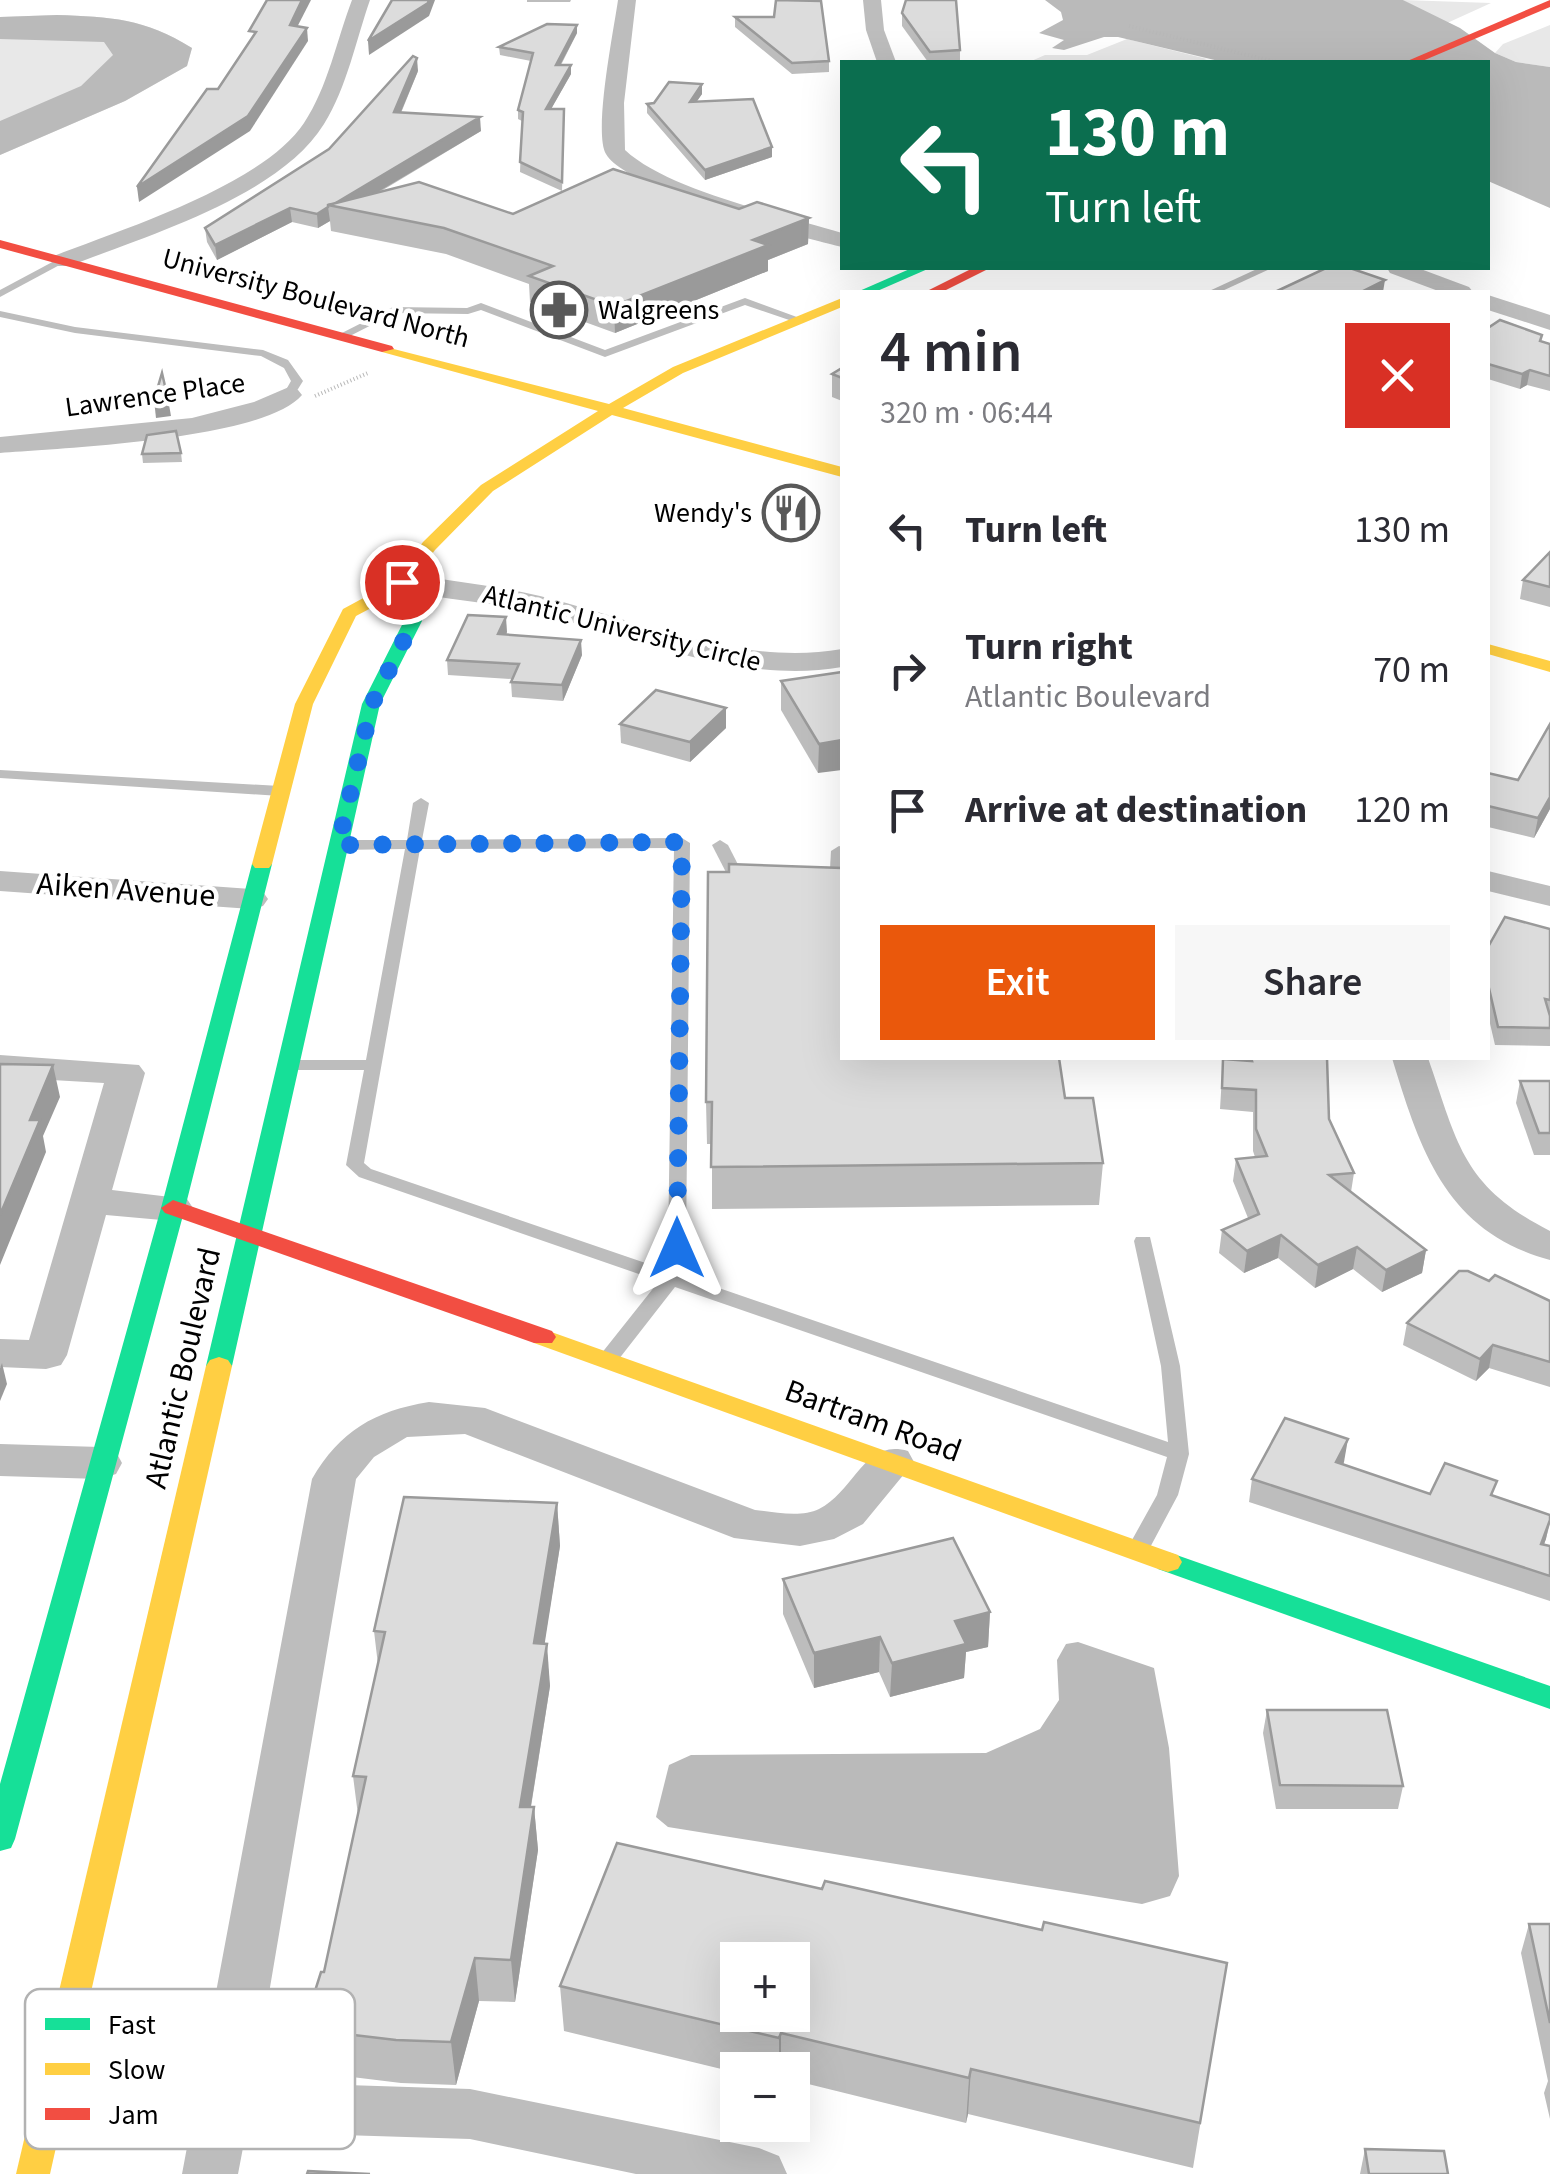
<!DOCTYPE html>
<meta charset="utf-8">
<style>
body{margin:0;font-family:"Source Sans 3",sans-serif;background:#f7f7f7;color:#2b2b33;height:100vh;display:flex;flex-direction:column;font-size:38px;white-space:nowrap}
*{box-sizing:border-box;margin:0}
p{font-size:32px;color:#7c7c81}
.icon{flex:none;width:55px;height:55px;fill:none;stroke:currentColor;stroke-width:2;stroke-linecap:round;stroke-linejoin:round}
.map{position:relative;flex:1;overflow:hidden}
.sheet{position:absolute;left:840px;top:290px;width:650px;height:770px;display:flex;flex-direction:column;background:#fff;border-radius:0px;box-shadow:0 10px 40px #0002}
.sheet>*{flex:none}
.guide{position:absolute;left:840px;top:60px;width:650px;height:210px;border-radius:0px;box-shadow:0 10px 40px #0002;background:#0b6e4f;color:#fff;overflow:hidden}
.controls{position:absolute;left:720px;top:1942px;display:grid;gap:20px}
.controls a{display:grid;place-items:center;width:90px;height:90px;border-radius:0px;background:#fff;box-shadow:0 10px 40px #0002;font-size:50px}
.pin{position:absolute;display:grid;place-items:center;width:85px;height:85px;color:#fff;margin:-42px;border:5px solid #fff;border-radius:50%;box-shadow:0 2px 10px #0007}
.me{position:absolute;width:110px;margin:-55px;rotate:0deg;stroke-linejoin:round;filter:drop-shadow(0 0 8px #0008)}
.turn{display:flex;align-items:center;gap:35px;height:210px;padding:0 40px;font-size:45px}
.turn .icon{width:130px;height:130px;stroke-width:2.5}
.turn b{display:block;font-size:70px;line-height:85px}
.round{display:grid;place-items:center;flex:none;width:105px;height:105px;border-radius:0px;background:#f7f7f7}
.head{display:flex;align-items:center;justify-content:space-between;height:170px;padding:0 40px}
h1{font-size:60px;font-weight:600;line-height:75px}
.button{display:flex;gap:20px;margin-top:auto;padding:20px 40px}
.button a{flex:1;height:115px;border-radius:0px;background:#ea580c;color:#fff;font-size:40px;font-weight:600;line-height:115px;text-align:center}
.button a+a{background:#f7f7f7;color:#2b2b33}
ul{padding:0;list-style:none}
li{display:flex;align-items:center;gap:30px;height:140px;padding:0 40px}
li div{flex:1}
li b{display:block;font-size:38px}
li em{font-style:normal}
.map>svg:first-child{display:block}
</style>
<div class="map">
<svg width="1550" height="2174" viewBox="0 0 1550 2174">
<rect width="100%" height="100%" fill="#fff"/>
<g fill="#e8e8e8">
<path d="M1403 0 1491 3 1445 24Z"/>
<path d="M57 15C111 17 144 18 192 48L187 66 125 101 0 155V17Z"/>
<path d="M1550 25V67L1516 62 1495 53 1503 44Z"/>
<path d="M1127 39 1207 59 1198 62H1029L1045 55H1087Z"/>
</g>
<g fill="#bababa">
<path d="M1045 0H1403L1460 28 1495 53 1516 62 1550 67V208L1488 181V62H1223L1118 37H1104L1064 50 1052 48 1064 40 1039 33 1063 20 1061 12Z"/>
<path d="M57 15C111 17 144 18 192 48L187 66 125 101 0 155V121L81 86 113 55 104 42 0 39V17Z"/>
<path d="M1078 1642 1154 1668 1169 1748 1179 1876 1170 1896 1142 1904 668 1827 656 1817 669 1765 691 1755 986 1753 1040 1729 1059 1700 1057 1660 1066 1644Z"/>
</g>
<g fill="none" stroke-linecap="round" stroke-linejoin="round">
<g stroke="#b8b8b8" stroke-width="4" stroke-dasharray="1 2.5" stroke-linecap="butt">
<path d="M1129 26 1276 62"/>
<path d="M315 396 368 373"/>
</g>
<g fill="#bdbdbd" fill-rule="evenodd">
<path d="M58 259 67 261 0 297V290Z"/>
<path d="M1259 268H1272L1220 292H1207Z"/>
<path d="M745 298 805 320 795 322 745 305 605 357 481 310 468 314 395 313 346 338 336 336 393 307 467 308 481 303 605 350Z"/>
<path d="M0 311 75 327 263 350 288 360 303 381 293 397 289 399 283 395 291 381 284 368 261 356 75 333 0 317Z"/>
<path d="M0 770 280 786 288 791 280 796 0 778Z"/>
<path d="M421 798 429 803 422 840 682 838 690 843 686 1248 681 1275 1168 1442 1161 1366 1134 1241 1136 1237H1150L1180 1366 1189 1454 1178 1495 1146 1555 1138 1557 1130 1555 1127 1549 1157 1495 1167 1457 675 1287 615 1364H601L598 1359 601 1354 659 1281 359 1177 346 1165 364 1070H292L283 1065 292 1060H366L405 849 339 850 331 845 339 840H407L413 803ZM674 848 668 1248 663 1269 371 1169 364 1163 420 849Z"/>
<path d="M720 840 728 845 748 884 746 887 740 889 732 884 712 845Z"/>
<path d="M839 846 842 847V883L836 881 830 869 831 851Z"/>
</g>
<g fill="#bdbdbd" fill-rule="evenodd">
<path d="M352 0H370C356 40 347 87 324 124 279 197 147 235 70 266H54L51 261 54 256C123 229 263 185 304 123 328 87 337 39 352 0Z"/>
<path d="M618 0H636L624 103 625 150C669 191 783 215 842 233V247C799 237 626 189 606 154 593 132 614 29 618 0Z"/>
<path d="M863 0H881L884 30 896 62H877L866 30Z"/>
<path d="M1387 268H1418L1469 287 1473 292H1441L1390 273Z"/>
<path d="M1488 295 1550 315V330L1488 310Z"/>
<path d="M289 387 298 390 302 395C264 440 61 448 0 453V437L192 418 254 402Z"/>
<path d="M402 573C448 581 495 585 540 596 637 620 741 667 842 649V667C740 685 635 637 536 613 489 601 439 600 392 588L388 582 392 576Z"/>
<path d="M0 871 251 889 263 892 268 899 263 906 251 909 0 891Z"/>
<path d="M1488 871 1550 886V906L1488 891Z"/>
<path d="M0 1055 139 1065 145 1073 112 1190 187 1199 193 1208 187 1217 173 1221 106 1215 67 1355 61 1365 46 1369 0 1367V1339L29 1340 104 1083 0 1077Z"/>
<path d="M1392 1058H1428C1458 1144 1462 1186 1550 1231V1260C1446 1232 1420 1150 1392 1058Z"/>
<path d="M429 1402 485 1408 755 1510C774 1512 801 1518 819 1509 855 1491 864 1438 908 1451L914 1462 863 1524 834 1539 800 1546 734 1538 465 1434 407 1437 374 1457 356 1479 254 2082 470 2089 759 2148 779 2156 787 2174H636L470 2139 246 2132 238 2174H182L312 1479C340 1431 374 1411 429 1402Z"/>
<path d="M0 1444 100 1447 116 1452 122 1463 116 1474 100 1479 0 1476Z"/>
</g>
<g fill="#16e098" fill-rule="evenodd">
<path d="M912 268H930L875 292H857Z"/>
<path d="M399 581 408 586 422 621 380 704 232 1366 228 1372H210L206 1366 362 704 404 621 390 586Z"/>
<path d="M262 858 272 864 185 1208 15 1839 11 1848 0 1851V1784L161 1208 252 864Z"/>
<path d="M1168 1552 1550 1686V1709L1158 1569 1154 1562 1158 1555Z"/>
</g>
<g fill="#ffcf43" fill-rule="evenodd">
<path d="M842 298V307L683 373 623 408 842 467V477L612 415 493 491 435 550 405 590 356 616 313 704 272 864 269 868H255L252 864 295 704 343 609 393 582 423 542 481 485 598 411 382 352V346L609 404 673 367Z"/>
<path d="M1488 644 1550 661V672L1488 654Z"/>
<path d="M543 1329 1178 1555 1182 1562 1178 1569 1168 1572 1158 1569 534 1343 530 1337 534 1331Z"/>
<path d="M219 1357 228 1360 232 1366 50 2174H16L206 1366 210 1360Z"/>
</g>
<g fill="#f24e42" fill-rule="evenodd">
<path d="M1550 0V7L1420 62H1405Z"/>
<path d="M0 240 392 346 394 349 382 352 0 248Z"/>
<path d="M973 268H990L942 292H925Z"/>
<path d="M173 1200 552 1331 556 1337 552 1343H534L165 1213 161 1208Z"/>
</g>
</g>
<g fill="#bdbdbd">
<path d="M527 0H571L570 2H527Z"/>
<path d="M776 0H813L829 61V72L792 74 735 27V17H774Z"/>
<path d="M902 13 960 50V62H928L902 26Z"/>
<path d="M577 33 561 65 571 74 551 109 564 118 562 191 520 172 522 121 518 119V110L531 61 500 55 499 47Z"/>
<path d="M418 71 401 113 481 131 378 193 513 214 739 209 809 218 808 244 768 260V271L615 333 530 302 529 284 446 254 331 231 330 221 318 228 292 222 217 260 207 242 205 228 329 149Z"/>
<path d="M702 84V94L697 101 772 157 705 180 647 113V104L654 103Z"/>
<path d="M1488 328 1550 344V391L1527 385 1520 389 1488 379Z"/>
<path d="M842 368V401L832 397V374Z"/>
<path d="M181 453 182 462 143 463 142 454Z"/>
<path d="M1550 552V607L1520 599 1523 580Z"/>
<path d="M507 632 506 635 582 655 563 701 512 697 511 682 512 679 448 675 447 660Z"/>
<path d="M842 672 818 773 781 710V681Z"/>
<path d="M726 708V728L690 762 621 743 620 724Z"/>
<path d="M1550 724V809L1534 838 1488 827V773L1518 780Z"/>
<path d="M1550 929V1046L1495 1045 1488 1015V947Z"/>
<path d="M1243 1058H1327L1329 1119 1354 1173 1351 1192 1426 1250 1422 1273 1382 1292 1353 1269 1315 1288 1278 1258 1244 1273 1219 1253 1222 1230 1248 1218 1233 1181 1236 1159 1255 1157 1253 1151V1112L1220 1109 1223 1059 1244 1060Z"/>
<path d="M1520 1081H1550V1155H1534L1516 1103Z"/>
<path d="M1065 1098 1103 1163 1099 1205 712 1209V1144H707L706 1102Z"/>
<path d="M1489 1281 1550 1301V1387L1489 1368 1476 1381 1403 1345 1407 1323Z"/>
<path d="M1344 1462 1343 1464 1430 1494 1494 1496 1550 1515V1524L1544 1545 1550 1546V1601L1249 1502 1252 1479Z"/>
<path d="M557 1503 560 1546 544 1644 550 1686 531 1807H534L538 1850 515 2002 479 2001 456 2085 401 2083 311 2072 303 2029 324 1972 358 1815 353 1776 378 1665 374 1631Z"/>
<path d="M783 1579 990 1612 988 1647 966 1652 964 1678 890 1697 879 1672 814 1688 783 1614Z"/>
<path d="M1267 1710 1403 1786 1398 1809H1276L1263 1733Z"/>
<path d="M822 1889 1227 1963 1193 2168 968 2114 966 2123 792 2080V2070H738V2073L564 2031 560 1986Z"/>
<path d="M1529 1924H1550V2119L1544 2093 1548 2081 1521 1953Z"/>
<path d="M1365 2149 1448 2174H1360Z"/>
</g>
<g fill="#9a9a9a">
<path d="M302 0H311L291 39 290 25Z"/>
<path d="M429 0H435L429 16 369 55 368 41Z"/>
<path d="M577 25V33L556 73V65Z"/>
<path d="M307 28 308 41 250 131 139 202 137 187Z"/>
<path d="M417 58 418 71 395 126 394 112Z"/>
<path d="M571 65V74L546 118V109Z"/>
<path d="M702 84V94L690 111V102Z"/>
<path d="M480 117 481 131 349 209 331 206Z"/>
<path d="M772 147V157L705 180V170Z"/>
<path d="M328 207 330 221 318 228 317 214Z"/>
<path d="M290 208 292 222 217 260 215 245Z"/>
<path d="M809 218 808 244 768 260V271L615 333 614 306 753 240Z"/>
<path d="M1385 280 1383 292H1361Z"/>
<path d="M1530 370 1527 385 1520 389 1522 374Z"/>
<path d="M168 399 171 416 156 418 154 400Z"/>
<path d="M506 617 507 632 499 650 498 634Z"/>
<path d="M581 640 582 655 563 701 562 685Z"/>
<path d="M726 708V728L690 762V742Z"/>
<path d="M842 740V770L818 773 819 744Z"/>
<path d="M1550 797V809L1534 838 1538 818Z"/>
<path d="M53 1065 60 1097 43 1136 46 1152 0 1265V1215L30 1120Z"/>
<path d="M1281 1235 1278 1258 1244 1273 1247 1251Z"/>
<path d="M1357 1247 1353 1269 1315 1288 1318 1265Z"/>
<path d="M1426 1250 1422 1273 1382 1292 1386 1270Z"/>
<path d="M1493 1345 1489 1368 1476 1381 1480 1359Z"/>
<path d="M2 1363 7 1384 0 1401V1368Z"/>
<path d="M1348 1439 1344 1462 1332 1485 1336 1462Z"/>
<path d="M557 1503 560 1546 538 1686 534 1643Z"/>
<path d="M1550 1520 1546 1539 1535 1567 1541 1544Z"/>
<path d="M990 1612 988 1647 966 1652 964 1678 890 1697 892 1663 955 1621Z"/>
<path d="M880 1637 879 1672 814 1688V1653Z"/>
<path d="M547 1644 550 1686 524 1849 520 1807Z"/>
<path d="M534 1807 538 1850 515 2002 511 1960Z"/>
<path d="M475 1958 479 2001 456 2085 451 2042Z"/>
<path d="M781 2033V2070H779V2038Z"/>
<path d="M971 2069 968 2114 966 2123 969 2078Z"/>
</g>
<g fill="#dcdcdc" stroke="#9a9a9a" stroke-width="2.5" fill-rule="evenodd">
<path d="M267 0H302L290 25 307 28 248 116 137 187 207 89H218L256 32 249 31Z"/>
<path d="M392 0H429L428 3 368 41Z"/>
<path d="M776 0 821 1 829 61 792 63 735 17H774Z"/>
<path d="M906 0H956L960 50 930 52 902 13Z"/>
<path d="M547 24 577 25 556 65H571L546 109H564L562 182 520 162 523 112 518 110 533 53 499 47Z"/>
<path d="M413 56 417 58 394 112 480 117 334 204 328 205V207L317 214 290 208 215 245 205 228 329 149Z"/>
<path d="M669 82 702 84 690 102 753 99 772 147 705 170 647 104 654 103Z"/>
<path d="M613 169 739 209 757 202 809 218 753 240 768 245 614 306 529 276 553 266 444 228 328 205 419 182 513 214Z"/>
<path d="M1326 268H1350L1385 280 1361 292H1275Z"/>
<path d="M1500 320 1542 335 1540 341 1550 344V376L1530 370 1522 374 1488 364V328Z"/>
<path d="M842 368V378L832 374Z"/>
<path d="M162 373 168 399 154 400Z"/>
<path d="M176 431 181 453 142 454 147 435Z"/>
<path d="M1550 552V587L1523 580Z"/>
<path d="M468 615 506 617 498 634 581 640 562 685 511 682 519 664 447 660Z"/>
<path d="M842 672V740L819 744 781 681Z"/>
<path d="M656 690 726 708 690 742 620 724Z"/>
<path d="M1550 724V797L1538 818 1488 806V773L1518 780Z"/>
<path d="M729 864 842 868V1058H1059L1065 1098H1093L1103 1163 711 1167 712 1102H706L708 872H729Z"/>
<path d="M1505 917 1550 929V1000L1545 999 1550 1016V1028L1498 1027 1488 984V947Z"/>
<path d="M1251 1058H1327L1329 1119 1354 1173 1329 1175 1426 1250 1386 1270 1357 1247 1318 1265 1281 1235 1247 1251 1222 1230 1259 1214 1236 1159 1267 1156 1256 1129V1090L1222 1088 1223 1059 1252 1061Z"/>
<path d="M0 1064 53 1065 30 1120H40L0 1215Z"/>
<path d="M1520 1081H1550V1133H1539Z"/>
<path d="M1459 1271H1468L1489 1281 1495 1275 1550 1301V1362L1493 1345 1480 1359 1407 1323Z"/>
<path d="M1285 1418 1348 1439 1336 1462 1430 1494 1445 1463 1497 1481 1491 1495 1550 1515V1520L1541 1544 1550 1546V1576L1252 1479Z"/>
<path d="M404 1497 557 1503 534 1643 547 1644 520 1807H534L511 1960 475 1958 451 2042 396 2040 303 2029 321 1972H324L366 1777 353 1776 385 1632 374 1631Z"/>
<path d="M953 1538 990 1612 955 1621 966 1644 892 1663 880 1637 814 1653 783 1579Z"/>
<path d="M1267 1710H1387L1403 1786 1280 1785Z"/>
<path d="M617 1843 822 1889 825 1881 1042 1930 1044 1922 1227 1963 1200 2123 971 2069 969 2078 781 2033 779 2038 560 1986ZM738 1960H792V2015H738Z"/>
<path d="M1529 1924H1550V2023Z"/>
<path d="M1365 2149 1444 2151 1448 2174H1369Z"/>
<path d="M308 2171 370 2174H307Z"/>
</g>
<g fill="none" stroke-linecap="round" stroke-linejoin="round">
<path stroke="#1a73e8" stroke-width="18" stroke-dasharray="0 32.4" d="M402 582 400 586 413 622 372 704 338 845 682 842 677 1248"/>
</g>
<defs>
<g id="pharmacy-ring" transform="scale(2.875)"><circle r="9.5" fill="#fff" stroke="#595959" stroke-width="1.5"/><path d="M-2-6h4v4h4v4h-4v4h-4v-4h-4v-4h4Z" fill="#595959"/></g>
<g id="restaurant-ring" transform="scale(2.875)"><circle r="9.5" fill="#fff" stroke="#595959" stroke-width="1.5"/><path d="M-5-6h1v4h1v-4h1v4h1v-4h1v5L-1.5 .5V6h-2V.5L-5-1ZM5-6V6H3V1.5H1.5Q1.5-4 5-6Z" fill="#595959"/></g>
</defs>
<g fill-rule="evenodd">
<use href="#pharmacy-ring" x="559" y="310"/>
<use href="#restaurant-ring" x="791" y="513"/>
</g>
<g text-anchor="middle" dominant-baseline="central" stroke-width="9" stroke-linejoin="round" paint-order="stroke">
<g font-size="28" fill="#000" stroke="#fff">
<text transform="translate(316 298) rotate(15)">University Boulevard North</text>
<text transform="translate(155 395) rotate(-8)">Lawrence Place</text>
<text transform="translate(622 628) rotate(14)">Atlantic University Circle</text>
</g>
<g font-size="28" fill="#000" stroke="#fff" text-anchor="start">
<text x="598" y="310">Walgreens</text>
<text x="752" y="513" text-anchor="end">Wendy's</text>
</g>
<g font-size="32" fill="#000" stroke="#fff">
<text transform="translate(126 890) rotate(4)">Aiken Avenue</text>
<text transform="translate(183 1368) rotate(-77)">Atlantic Boulevard</text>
<text transform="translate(873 1421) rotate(20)">Bartram Road</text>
</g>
</g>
<rect x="25" y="1989" width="330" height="160" rx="15" fill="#fff" stroke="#b2b2b2" stroke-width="2.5"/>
<rect x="45" y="2018" width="45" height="12" fill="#16e098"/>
<rect x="45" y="2063" width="45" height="12" fill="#ffcf43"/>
<rect x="45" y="2108" width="45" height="12" fill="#f24e42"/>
<g font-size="28" fill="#000">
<text x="108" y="2034">Fast</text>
<text x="108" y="2079">Slow</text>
<text x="108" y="2124">Jam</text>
</g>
</svg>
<div class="controls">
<a>+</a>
<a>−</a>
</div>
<div class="pin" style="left:402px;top:582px;background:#d93025"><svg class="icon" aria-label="arrive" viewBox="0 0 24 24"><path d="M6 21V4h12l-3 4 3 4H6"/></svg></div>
<svg class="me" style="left:677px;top:1248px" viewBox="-20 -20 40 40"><path d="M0-17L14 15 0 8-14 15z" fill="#1a73e8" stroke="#fff" stroke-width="4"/></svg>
<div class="guide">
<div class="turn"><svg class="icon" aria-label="left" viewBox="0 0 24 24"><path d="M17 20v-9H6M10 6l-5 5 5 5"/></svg><div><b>130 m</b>Turn left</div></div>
</div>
<section class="sheet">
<div class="head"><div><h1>4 min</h1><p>320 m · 06:44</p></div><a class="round" style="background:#d93025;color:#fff"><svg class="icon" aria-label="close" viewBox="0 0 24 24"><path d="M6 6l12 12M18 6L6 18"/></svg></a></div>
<ul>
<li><svg class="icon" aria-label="left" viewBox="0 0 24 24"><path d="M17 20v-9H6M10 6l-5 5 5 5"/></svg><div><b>Turn left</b></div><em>130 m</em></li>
<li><svg class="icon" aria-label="right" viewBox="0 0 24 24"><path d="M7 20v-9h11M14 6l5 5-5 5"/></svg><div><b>Turn right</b><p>Atlantic Boulevard</p></div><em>70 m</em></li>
<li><svg class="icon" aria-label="arrive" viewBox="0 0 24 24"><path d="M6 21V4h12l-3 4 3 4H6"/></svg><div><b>Arrive at destination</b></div><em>120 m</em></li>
</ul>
<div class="button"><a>Exit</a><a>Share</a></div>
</section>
</div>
